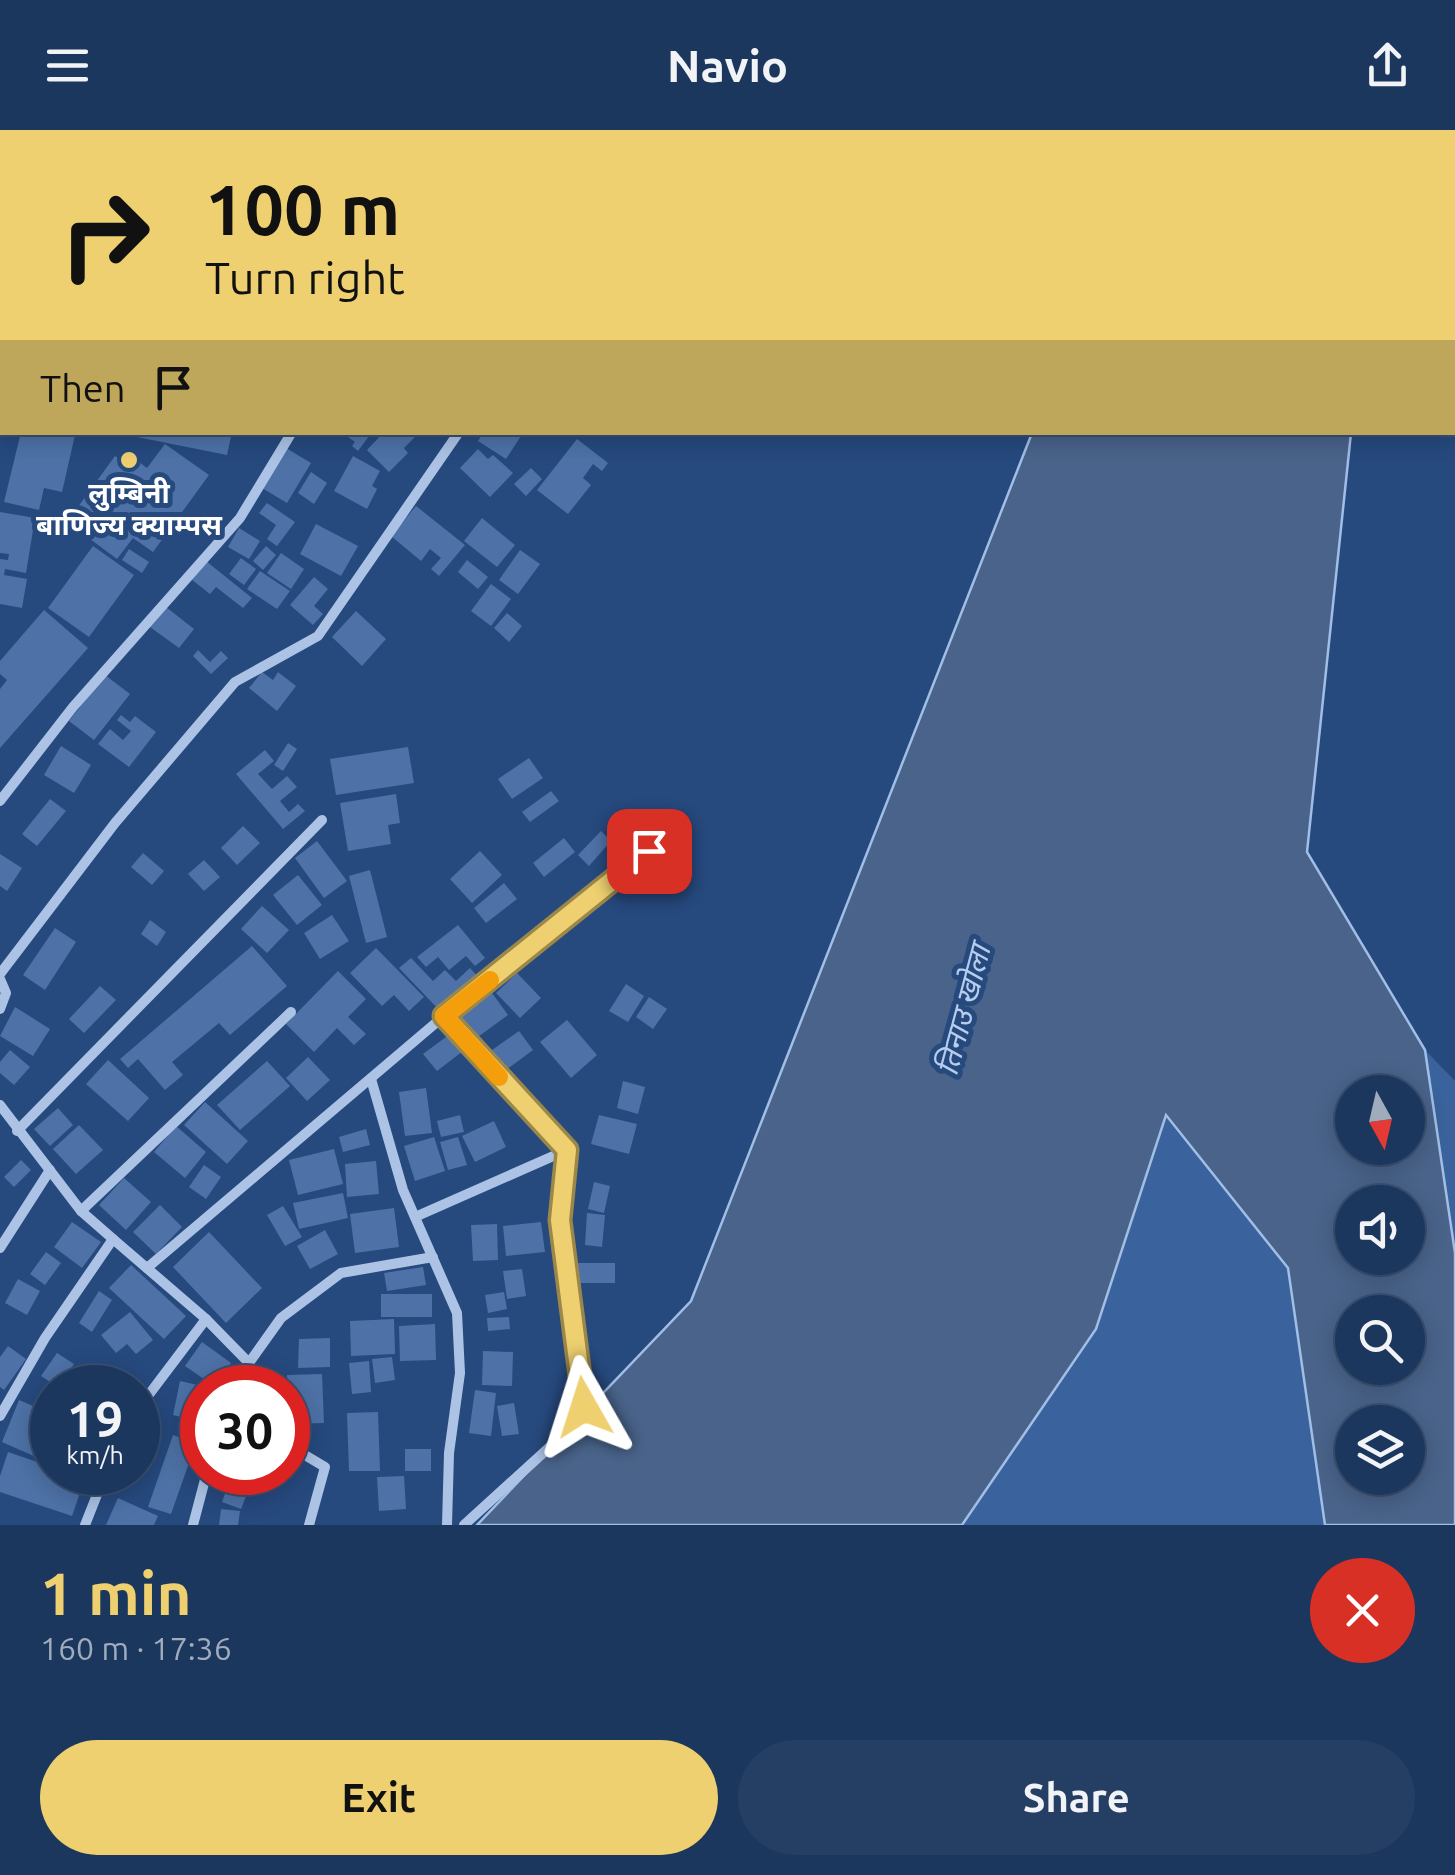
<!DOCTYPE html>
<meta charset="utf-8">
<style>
body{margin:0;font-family:Ubuntu,"Noto Sans Devanagari",sans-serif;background:#253f64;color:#f1f3f6;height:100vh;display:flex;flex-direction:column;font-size:38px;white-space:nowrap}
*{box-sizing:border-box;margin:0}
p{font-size:32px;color:#a0acbc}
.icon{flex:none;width:55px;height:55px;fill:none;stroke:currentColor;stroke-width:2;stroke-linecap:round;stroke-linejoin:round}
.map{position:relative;height:1395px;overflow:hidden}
.panel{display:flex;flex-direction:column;background:#1c375e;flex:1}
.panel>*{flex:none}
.banner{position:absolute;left:0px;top:0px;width:1455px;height:305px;box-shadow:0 5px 25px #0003,0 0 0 2px #3a5173;background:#eed071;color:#111;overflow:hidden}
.needle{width:65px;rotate:172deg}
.controls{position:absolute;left:1335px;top:945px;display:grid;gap:20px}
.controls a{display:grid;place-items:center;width:90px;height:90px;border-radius:50%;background:#1c375e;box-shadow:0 5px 25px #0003,0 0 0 2px #3a5173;font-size:50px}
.speed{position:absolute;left:30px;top:1235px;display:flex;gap:20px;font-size:50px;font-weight:700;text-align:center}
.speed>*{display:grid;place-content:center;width:130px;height:130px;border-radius:50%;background:#1c375e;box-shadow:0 5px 25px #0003,0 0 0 2px #3a5173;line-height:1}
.speed small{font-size:25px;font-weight:400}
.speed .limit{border:15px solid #d22;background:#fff;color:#111}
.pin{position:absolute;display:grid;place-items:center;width:85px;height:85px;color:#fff;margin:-42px;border-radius:20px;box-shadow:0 5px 15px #0006}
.me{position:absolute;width:110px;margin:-55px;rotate:354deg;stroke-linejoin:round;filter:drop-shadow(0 0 8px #0008)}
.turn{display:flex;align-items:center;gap:35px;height:210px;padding:0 40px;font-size:45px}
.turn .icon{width:130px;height:130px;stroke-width:2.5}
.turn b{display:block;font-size:70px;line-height:85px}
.then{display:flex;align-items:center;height:95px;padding:0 40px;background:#0003;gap:20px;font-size:38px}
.round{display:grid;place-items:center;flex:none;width:105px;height:105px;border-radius:52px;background:#253f64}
.headline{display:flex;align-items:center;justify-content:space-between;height:170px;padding:0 40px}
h1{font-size:60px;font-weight:700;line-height:75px;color:#eed071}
.cta{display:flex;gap:20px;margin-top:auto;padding:20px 40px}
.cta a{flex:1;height:115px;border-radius:60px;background:#eed071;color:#111;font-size:40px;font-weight:700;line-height:115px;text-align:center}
.cta a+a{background:#253f64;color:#f1f3f6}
header{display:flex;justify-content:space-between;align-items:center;height:130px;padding:0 40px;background:#1c375e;font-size:45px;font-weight:700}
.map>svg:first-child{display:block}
</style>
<header><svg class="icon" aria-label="menu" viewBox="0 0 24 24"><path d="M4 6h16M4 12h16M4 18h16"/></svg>Navio<svg class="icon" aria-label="share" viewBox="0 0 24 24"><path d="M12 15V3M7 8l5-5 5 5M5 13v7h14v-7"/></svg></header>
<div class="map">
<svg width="1455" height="1395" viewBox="0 0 1455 1395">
<rect width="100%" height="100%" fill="#26497e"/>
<g fill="#3a629c">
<path d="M1425 920 1455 951V1123Z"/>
<path d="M1166 984 1288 1138 1325 1395H962L1096 1199Z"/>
</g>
<path fill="#49638a" stroke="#a0bee6" stroke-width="2.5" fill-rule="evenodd" d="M1032 303H1351L1307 722 1425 920 1455 1123V1395H1325L1288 1138 1166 985 1096 1199 962 1395H477L691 1171ZM1352 962H1408V1018H1352ZM1352 1072H1408V1128H1352ZM1352 1182H1408V1238H1352ZM1352 1292H1408V1348H1352Z"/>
<g fill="#4e72a7">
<path d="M21 302 75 305 62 362 44 358 39 380 4 372Z"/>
<path d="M138 302H232L227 325 137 307Z"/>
<path d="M341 302H372L358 321 352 316 355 312Z"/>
<path d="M384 302H420L404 318 408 323 389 342 367 320Z"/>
<path d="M484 302H515L521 306 506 329 478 311Z"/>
<path d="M577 309 608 333 602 341 593 334 583 348 591 355 568 384 537 360Z"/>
<path d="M165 314 209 345 153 422 133 408 117 429 67 392 115 326 134 339 139 332 147 338Z"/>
<path d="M286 318 311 333 287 373 262 358Z"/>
<path d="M478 319 488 329 493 325 513 343 490 367 460 338Z"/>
<path d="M353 326 380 341 372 356 377 359 367 379 334 361Z"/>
<path d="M531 338 542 349 526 366 514 354Z"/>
<path d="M311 342 327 353 314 374 298 363Z"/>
<path d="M267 373 295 392 277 416 267 409 276 395 259 383Z"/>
<path d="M416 376 465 415 439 446 431 439 441 428 430 419 421 431 391 406Z"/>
<path d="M0 382 35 388 26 443 5 439 4 445 27 449 22 478 0 474V429L8 430 9 424 0 423Z"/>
<path d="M482 388 515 415 497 437 464 411Z"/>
<path d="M316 394 358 416 341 446 300 424Z"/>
<path d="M239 398 260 411 249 429 228 417Z"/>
<path d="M93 416 134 445 89 507 48 478Z"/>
<path d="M266 416 276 425 263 440 253 431Z"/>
<path d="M129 419 149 432 142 443 122 430Z"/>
<path d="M520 420 540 434 518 464 499 450Z"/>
<path d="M281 423 304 439 291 459 267 443Z"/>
<path d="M241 428 256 439 244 455 229 444Z"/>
<path d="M467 430 488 447 478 459 458 442Z"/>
<path d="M206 431 252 468 243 478 216 457 210 464 191 449Z"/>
<path d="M260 441 290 461 277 479 247 459Z"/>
<path d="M314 447 328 459 314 476 323 484 313 495 290 475Z"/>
<path d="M491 454 511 469 491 496 471 481Z"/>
<path d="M166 477 194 499 179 518 150 497Z"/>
<path d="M44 480 88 518 0 618V559L7 550 0 544V531Z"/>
<path d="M356 481 386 509 362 536 332 507Z"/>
<path d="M507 483 522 496 509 512 494 498Z"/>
<path d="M198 520 210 532 221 521 228 528 211 544 193 526Z"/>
<path d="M262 542 273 550 278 542 296 556 277 581 249 558Z"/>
<path d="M105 545 130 564 94 610 69 591Z"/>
<path d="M121 585 130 592 135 586 156 602 129 637 98 614 110 599 123 610 131 601 117 590Z"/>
<path d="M288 613 297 619 283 641 274 635Z"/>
<path d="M61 616 91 635 74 663 44 645Z"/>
<path d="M408 617 414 653 336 665 330 629Z"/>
<path d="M265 620 274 631 258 644 272 659 287 646 297 657 280 671 289 682 298 674 305 681 283 699 236 644Z"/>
<path d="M529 628 543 648 512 669 498 649Z"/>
<path d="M551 661 559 671 530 692 522 682Z"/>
<path d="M396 664 400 693 388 695 391 714 348 721 340 673Z"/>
<path d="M50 669 66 681 37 716 22 704Z"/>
<path d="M243 696 260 713 237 735 221 718Z"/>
<path d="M601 701 611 711 589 736 578 725Z"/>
<path d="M564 708 575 722 544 747 533 733Z"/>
<path d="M317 711 347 751 324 768 295 728Z"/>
<path d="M480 721 502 745 472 773 450 749Z"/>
<path d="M143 723 164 741 152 755 131 737Z"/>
<path d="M0 724 22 738 7 761 0 756Z"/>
<path d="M204 730 220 747 204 761 188 744Z"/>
<path d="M370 740 387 807 366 813 349 746Z"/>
<path d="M298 745 322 775 297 795 273 765Z"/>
<path d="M504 753 517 769 486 793 474 778Z"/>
<path d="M262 776 289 800 267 823 241 799Z"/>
<path d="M332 785 349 811 320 829 304 803Z"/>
<path d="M150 790 166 802 157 816 141 804Z"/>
<path d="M458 795 485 828 475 836 466 826 449 840 438 827 426 837 417 827Z"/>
<path d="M55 798 76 812 45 860 23 845Z"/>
<path d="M252 816 287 856 230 905 219 893 172 932 183 945 165 960 138 929 128 938 120 929Z"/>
<path d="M376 818 424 867 409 881 394 865 382 876 350 843Z"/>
<path d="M411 828 433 851 445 840 456 851 470 838 479 848 442 883 399 838Z"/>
<path d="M338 841 366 869 348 887 366 904 354 915 337 898 314 922 286 894Z"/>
<path d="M517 843 541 868 520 888 496 863Z"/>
<path d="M626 854 644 866 628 892 609 881Z"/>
<path d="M100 856 116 870 84 903 69 889Z"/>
<path d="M492 863 508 885 471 912 455 890Z"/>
<path d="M649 867 667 879 653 899 636 887Z"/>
<path d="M15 877 50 899 33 926 0 906Z"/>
<path d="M567 890 597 925 571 948 540 912Z"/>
<path d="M519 901 533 920 506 940 492 920Z"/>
<path d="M450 904 463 921 437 941 423 924Z"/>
<path d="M10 920 30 937 14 955 0 943V932Z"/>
<path d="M308 927 330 950 307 971 286 948Z"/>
<path d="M108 930 149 968 128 991 86 954Z"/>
<path d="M267 931 290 956 240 1000 217 975Z"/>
<path d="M623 951 645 957 638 984 617 978Z"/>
<path d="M426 958 432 1003 405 1006 399 962Z"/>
<path d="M205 972 248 1011 227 1034 184 995Z"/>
<path d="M58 978 73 995 50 1016 34 999Z"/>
<path d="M460 985 464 1002 441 1007 437 991Z"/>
<path d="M599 985 637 994 629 1024 591 1014Z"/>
<path d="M494 991 506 1017 475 1032 462 1006Z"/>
<path d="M79 995 103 1020 76 1044 53 1019Z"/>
<path d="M176 996 206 1022 185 1048 154 1022Z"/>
<path d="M366 999 370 1015 343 1022 339 1007Z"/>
<path d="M434 1007 445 1041 415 1051 404 1016Z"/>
<path d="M458 1007 467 1035 448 1040 440 1012Z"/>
<path d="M334 1019 343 1054 298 1065 289 1030Z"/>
<path d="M21 1030 31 1040 14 1057 4 1047Z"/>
<path d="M376 1031 379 1064 347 1067 345 1034Z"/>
<path d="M204 1035 221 1047 206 1069 189 1057Z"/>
<path d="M124 1048 151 1072 126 1100 99 1075Z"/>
<path d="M594 1052 610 1056 604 1083 588 1079Z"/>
<path d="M343 1063 348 1088 299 1099 293 1073Z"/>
<path d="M160 1075 182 1097 156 1124 133 1102Z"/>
<path d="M283 1076 302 1107 285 1116 267 1085Z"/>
<path d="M394 1078 399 1117 355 1123 350 1084Z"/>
<path d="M587 1083 605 1085 602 1117 585 1115Z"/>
<path d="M72 1092 101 1112 82 1138 54 1117Z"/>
<path d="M541 1092 545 1122 506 1126 503 1096Z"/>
<path d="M497 1094 498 1130 473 1131 471 1095Z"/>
<path d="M325 1100 338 1124 310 1139 297 1116Z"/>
<path d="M209 1102 262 1158 226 1193 173 1137Z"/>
<path d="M46 1122 61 1133 45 1155 30 1144Z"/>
<rect x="577" y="1133" width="38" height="20"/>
<path d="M131 1135 186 1186 164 1209 109 1158Z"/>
<path d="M423 1137 426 1155 387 1161 384 1143Z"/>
<path d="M522 1139 526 1166 507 1169 503 1141Z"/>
<path d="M18 1149 40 1161 27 1185 5 1173Z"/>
<path d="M99 1161 112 1170 92 1202 79 1193Z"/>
<path d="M504 1162 507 1179 488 1183 485 1165Z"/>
<rect x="381" y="1164" width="51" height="23"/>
<path d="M130 1182 153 1210 136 1224 127 1214 116 1223 101 1205Z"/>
<path d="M509 1187 510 1199 488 1201 487 1188Z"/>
<path d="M394 1189 395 1224 351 1226 350 1191Z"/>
<path d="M435 1194 436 1230 400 1231 399 1196Z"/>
<path d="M330 1208V1237L298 1238 299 1209Z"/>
<path d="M202 1212 231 1233 214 1256 185 1236Z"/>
<path d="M8 1216 26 1229 4 1260 0 1257V1227Z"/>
<path d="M483 1221 513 1222 512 1256 482 1255Z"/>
<path d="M57 1223 74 1234 58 1257 41 1246Z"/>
<path d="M392 1227 395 1250 375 1253 372 1229Z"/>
<path d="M369 1231 371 1262 352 1264 349 1233Z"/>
<path d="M322 1244 324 1293 289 1294 287 1245Z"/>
<path d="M180 1251 202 1256V1292L173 1285Z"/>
<path d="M475 1260 496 1263 491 1306 469 1303Z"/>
<path d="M19 1270 52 1284V1334L2 1312Z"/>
<path d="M514 1273 519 1304 502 1306 497 1276Z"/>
<path d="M378 1282 380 1341H349L347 1283Z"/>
<path d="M173 1305 196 1313 171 1384 148 1377Z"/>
<rect x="405" y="1319" width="26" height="22"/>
<path d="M8 1322 52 1337V1342H69L85 1348 72 1386 0 1362V1346Z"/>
<path d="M232 1344 252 1351 241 1379 222 1372Z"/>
<path d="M404 1346 406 1379 379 1381 377 1347Z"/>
<path d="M118 1368 158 1386 154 1395H106Z"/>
<path d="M221 1379 240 1381 238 1395H219Z"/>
</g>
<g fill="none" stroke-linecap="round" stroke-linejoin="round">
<g stroke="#acc3e5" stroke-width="10">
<path d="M477 2 478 0"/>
<path d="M612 2 613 0"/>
<path d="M732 2 733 0"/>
<path d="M0 671 73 577 240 388 292 302"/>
<path d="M0 844 115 693 235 552 318 506 459 302"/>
<path d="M0 849 6 863 0 879"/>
<path d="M444 886 567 1020 560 1090 584 1277 553 1314 464 1395"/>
<path d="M371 949 403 1060 457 1183 460 1243 449 1323 447 1395"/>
<path d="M0 975 81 1081 113 1109 45 1208 0 1286"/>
<path d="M17 1001 322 690"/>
<path d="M81 1081 291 882"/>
<path d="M415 1087 567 1020"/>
<path d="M113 1109 206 1189 249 1233 243 1258"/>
<path d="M0 1118 50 1040"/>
<path d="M147 1138 444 886 649 721"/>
<path d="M249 1233 281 1188 341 1143 433 1127"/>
<path d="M138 1279 206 1189"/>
<path d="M288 1315 325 1337 309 1395"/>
<path d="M85 1395 106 1342"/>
<path d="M193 1395 207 1342"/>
</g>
</g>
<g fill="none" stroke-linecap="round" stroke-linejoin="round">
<g stroke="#9b8749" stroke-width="25">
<path id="route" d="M584 1277 560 1090 567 1020 444 886 649 721"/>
</g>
<use href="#route" stroke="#eed071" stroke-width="18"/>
<path stroke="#f59e0b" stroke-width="18" d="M490 850 444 886 499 947"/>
</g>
<circle fill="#eed071" stroke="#26497e" stroke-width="4" cx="129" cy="330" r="10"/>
<g text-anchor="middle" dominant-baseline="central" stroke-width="10" stroke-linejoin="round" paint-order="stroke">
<g font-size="28" font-weight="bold" fill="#fff" stroke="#26497e">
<text x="129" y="362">लुम्बिनी<tspan x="129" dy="32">बाणिज्य क्याम्पस</tspan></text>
</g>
<g font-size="30" font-style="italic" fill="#b7cded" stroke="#26497e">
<text transform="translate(963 880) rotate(-75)">तिनाउ खोला</text>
</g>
</g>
</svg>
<div class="controls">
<a><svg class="needle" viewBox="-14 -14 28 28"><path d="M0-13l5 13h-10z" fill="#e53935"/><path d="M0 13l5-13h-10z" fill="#a0acbc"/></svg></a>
<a><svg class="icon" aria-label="sound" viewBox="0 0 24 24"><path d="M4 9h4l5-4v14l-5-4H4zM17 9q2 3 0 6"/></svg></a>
<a><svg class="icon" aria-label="search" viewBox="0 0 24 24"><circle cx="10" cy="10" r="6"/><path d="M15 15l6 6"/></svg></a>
<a><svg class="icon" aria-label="layers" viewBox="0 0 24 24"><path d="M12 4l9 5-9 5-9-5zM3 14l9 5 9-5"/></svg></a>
</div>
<div class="speed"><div>19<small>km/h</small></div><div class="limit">30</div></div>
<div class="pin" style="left:649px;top:721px;background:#d93025"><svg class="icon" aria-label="arrive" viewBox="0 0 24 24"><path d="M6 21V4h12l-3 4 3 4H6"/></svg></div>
<svg class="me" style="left:584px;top:1277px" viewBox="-20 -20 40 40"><path d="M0-17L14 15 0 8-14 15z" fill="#eed071" stroke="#fff" stroke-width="4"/></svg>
<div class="banner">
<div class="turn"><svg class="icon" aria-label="right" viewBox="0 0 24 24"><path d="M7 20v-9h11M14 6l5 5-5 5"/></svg><div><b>100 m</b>Turn right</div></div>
<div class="then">Then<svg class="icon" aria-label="arrive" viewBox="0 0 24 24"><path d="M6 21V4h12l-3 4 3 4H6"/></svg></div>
</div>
</div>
<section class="panel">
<div class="headline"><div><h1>1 min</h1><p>160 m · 17:36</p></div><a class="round" style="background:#d93025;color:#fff"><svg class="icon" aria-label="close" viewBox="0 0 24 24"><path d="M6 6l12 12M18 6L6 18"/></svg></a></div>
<div class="cta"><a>Exit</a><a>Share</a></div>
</section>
